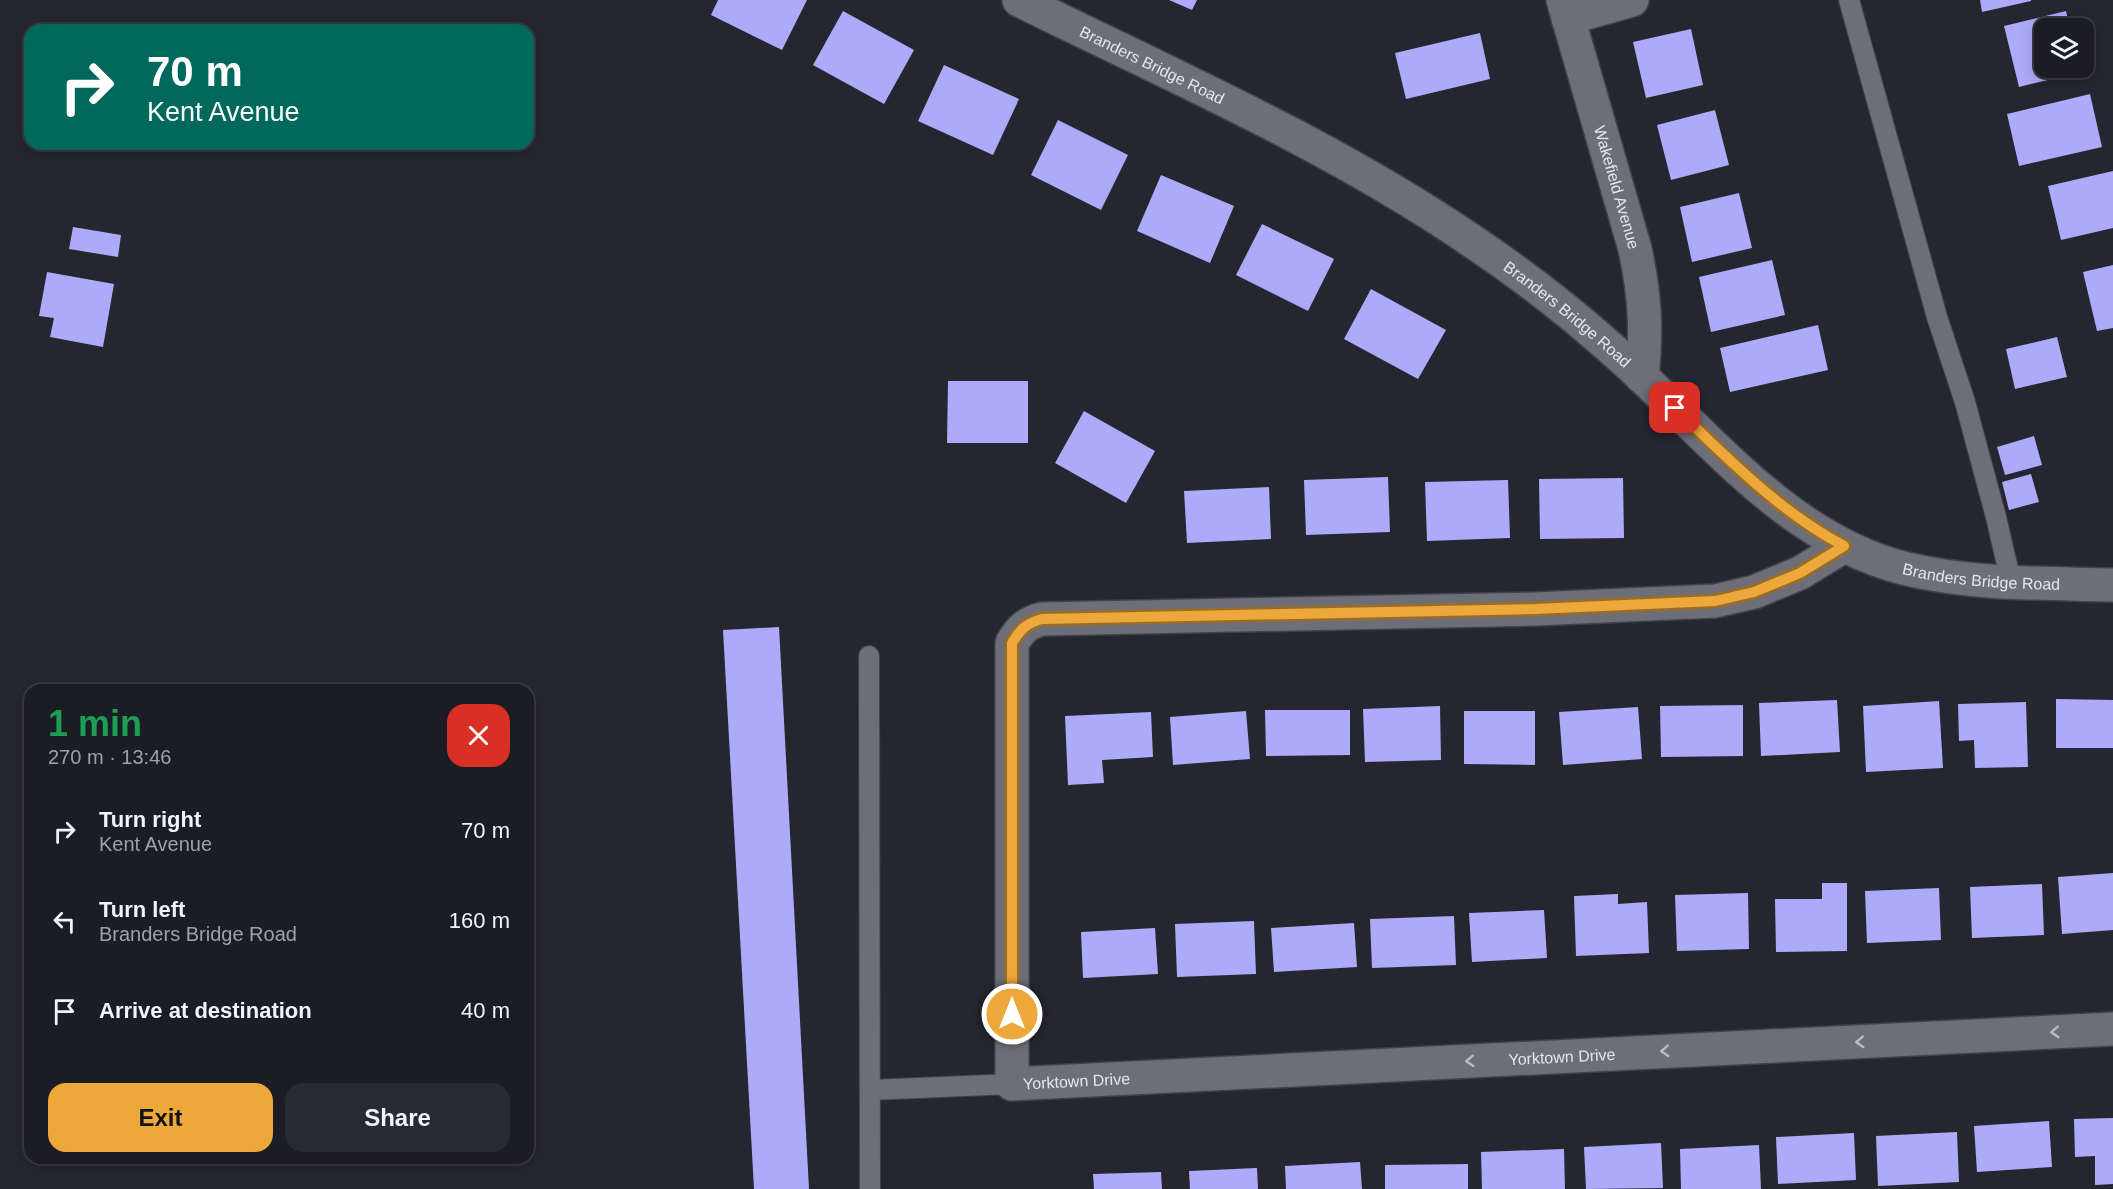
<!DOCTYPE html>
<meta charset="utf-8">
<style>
body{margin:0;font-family:Helvetica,sans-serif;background:#292931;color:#f1f3f6;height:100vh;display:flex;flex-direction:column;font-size:22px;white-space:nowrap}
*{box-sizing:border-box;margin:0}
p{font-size:20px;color:#a0a1a6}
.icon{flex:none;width:33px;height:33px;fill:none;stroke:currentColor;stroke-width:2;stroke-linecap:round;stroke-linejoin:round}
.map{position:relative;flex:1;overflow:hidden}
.panel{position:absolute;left:24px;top:684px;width:510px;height:480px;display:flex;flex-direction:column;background:#1c1c24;border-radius:18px;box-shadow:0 3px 15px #0003,0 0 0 2px #3a3a41}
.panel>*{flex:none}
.hud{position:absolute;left:24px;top:24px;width:510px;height:126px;border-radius:18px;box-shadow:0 3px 15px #0003,0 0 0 2px #3a3a41;background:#00695c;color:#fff;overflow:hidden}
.buttons{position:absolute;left:2034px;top:18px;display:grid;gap:12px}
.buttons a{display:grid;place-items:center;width:60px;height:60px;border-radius:12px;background:#1c1c24;box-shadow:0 3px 15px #0003,0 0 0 2px #3a3a41;font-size:30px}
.pin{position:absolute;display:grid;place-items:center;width:51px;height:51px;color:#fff;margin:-26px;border-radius:12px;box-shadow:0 3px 9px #0006}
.me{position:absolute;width:66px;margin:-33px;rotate:0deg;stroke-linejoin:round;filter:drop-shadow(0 0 4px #0008)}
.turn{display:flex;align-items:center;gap:21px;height:126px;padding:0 24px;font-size:27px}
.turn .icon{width:78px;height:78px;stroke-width:2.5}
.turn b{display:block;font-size:42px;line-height:51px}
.round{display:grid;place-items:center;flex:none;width:63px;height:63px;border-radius:18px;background:#292931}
.head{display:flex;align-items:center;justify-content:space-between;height:102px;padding:0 24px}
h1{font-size:36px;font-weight:600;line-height:45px;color:#1e9e55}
.action{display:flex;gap:12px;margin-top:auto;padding:12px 24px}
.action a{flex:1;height:69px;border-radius:18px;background:#eda83c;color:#111;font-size:24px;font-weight:600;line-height:69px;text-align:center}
.action a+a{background:#292931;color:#f1f3f6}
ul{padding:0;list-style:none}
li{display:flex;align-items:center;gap:18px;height:90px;padding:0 24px}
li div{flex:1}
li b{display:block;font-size:22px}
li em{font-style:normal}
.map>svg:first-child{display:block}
</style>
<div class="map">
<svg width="2113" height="1189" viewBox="0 0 2113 1189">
<rect width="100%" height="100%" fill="#262630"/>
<g fill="#acabf9">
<path d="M718 0H807L782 50 711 15Z"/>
<path d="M1169 0H1197L1192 10Z"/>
<path d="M1980 0H2031V1L1982 12Z"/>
<path d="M843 11 914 50 884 104 813 65Z"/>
<path d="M2066 11 2070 28H2044V68H2080L2081 72 2019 87 2004 26Z"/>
<path d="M1691 29 1703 85 1646 98 1633 42Z"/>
<path d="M1480 33 1490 79 1406 99 1395 53Z"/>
<path d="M944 65 1019 99 993 155 918 121Z"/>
<path d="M2090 94 2102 147 2019 166 2007 114Z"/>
<path d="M1715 110 1729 165 1671 180 1657 125Z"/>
<path d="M1058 120 1128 155 1101 210 1031 175Z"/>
<path d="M2113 171V228L2061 240 2048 186Z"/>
<path d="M1161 175 1234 206 1210 263 1137 231Z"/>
<path d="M1739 193 1752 248 1692 262 1680 207Z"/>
<path d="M1262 224 1334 259 1308 311 1236 275Z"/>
<path d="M73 227 121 235 118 257 69 249Z"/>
<path d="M1772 260 1785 315 1711 332 1699 277Z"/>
<path d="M2113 265V328L2097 331 2083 272Z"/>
<path d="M47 272 114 284 103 347 50 337 54 318 39 316Z"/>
<path d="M1371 289 1446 330 1418 379 1344 339Z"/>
<path d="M1818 325 1828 370 1730 392 1720 348Z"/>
<path d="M2057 337 2067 377 2015 389 2006 349Z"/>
<path d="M948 381H1028V443H947Z"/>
<path d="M1084 411 1155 451 1126 503 1055 463Z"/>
<path d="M2034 436 2042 465 2005 475 1997 447Z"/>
<path d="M2031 474 2039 502 2009 510 2002 482Z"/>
<path d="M1388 477 1390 532 1306 535 1304 480Z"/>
<path d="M1623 478 1624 538 1540 539 1539 479Z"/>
<path d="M1508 480 1510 538 1427 541 1425 482Z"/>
<path d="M1269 487 1271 539 1187 543 1184 491Z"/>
<path d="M779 627 809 1189H754L723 630Z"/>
<path d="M2056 699 2113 700V748H2056Z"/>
<path d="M1837 700 1840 752 1761 756 1759 703Z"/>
<path d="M1939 701 1943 768 1866 772 1863 706Z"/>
<path d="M2026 702 2028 767 1975 768 1974 740 1959 741 1958 704Z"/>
<path d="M1743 705V756L1661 757 1660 706Z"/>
<path d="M1440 706 1441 760 1365 762 1363 709Z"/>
<path d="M1638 707 1642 759 1563 765 1559 712Z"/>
<path d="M1265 710H1350V755L1266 756Z"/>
<path d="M1246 711 1250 759 1173 765 1170 717Z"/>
<path d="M1464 711H1535V765L1464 764Z"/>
<path d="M1151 712 1153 757 1102 760 1104 783 1068 785 1065 716Z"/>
<path d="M2113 873V930L2062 934 2058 877Z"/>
<path d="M1822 883H1847V951L1776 952 1775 899H1822Z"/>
<path d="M2042 884 2044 935 1972 938 1970 887Z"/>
<path d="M1939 888 1941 940 1867 943 1865 891Z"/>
<path d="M1748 893 1749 949 1677 951 1675 895Z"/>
<path d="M1618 894V904L1647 902 1649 953 1576 956 1574 896Z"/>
<path d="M1544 910 1547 958 1472 962 1469 913Z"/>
<path d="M1454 916 1456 965 1372 968 1370 919Z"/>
<path d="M1254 921 1256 974 1177 977 1175 924Z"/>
<path d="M1354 923 1357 967 1274 972 1271 928Z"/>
<path d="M1155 928 1158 974 1083 978 1081 932Z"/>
<path d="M2113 1118V1184L2095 1185V1156L2075 1157 2074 1119Z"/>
<path d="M2049 1121 2052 1167 1977 1172 1974 1126Z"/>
<path d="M1957 1132 1959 1182 1878 1186 1876 1136Z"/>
<path d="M1854 1133 1856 1180 1778 1184 1776 1137Z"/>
<path d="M1661 1143 1663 1188 1586 1189 1584 1147Z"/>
<path d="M1759 1145 1761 1189H1681L1680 1149Z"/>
<path d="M1564 1149 1565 1189H1482L1481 1152Z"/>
<path d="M1360 1162 1362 1189H1286L1285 1166Z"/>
<path d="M1468 1164V1189H1385V1165Z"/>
<path d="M1257 1168 1258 1189H1190L1189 1171Z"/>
<path d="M1161 1172 1162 1189H1094L1093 1174Z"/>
</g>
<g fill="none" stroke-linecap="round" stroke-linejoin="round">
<g stroke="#42424b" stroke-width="22">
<g id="lane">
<path d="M1849 0 1937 317 1965 402 1996 517 2011 582"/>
<path d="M869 656 870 1189"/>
<path d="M870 1090 1012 1084"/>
</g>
</g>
<g stroke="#42424b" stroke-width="36">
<g id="street">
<path id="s1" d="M1563 0 1635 249C1645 296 1647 329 1642 377"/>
<path d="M1568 18 1632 0"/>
<path id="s2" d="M1844 546 1800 573 1754 592 1715 601 1535 609 1042 619C1026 623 1020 630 1012 643V1084L2113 1029"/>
</g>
</g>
<g stroke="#42424b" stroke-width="36">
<g id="secondary">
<path id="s3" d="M1019 0C1171 75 1329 144 1469 239 1517 271 1563 306 1606 344 1699 423 1781 537 1903 568 1971 585 2043 583 2113 585"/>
</g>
</g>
<use href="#lane" stroke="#6e6e79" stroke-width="20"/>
<use href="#street" stroke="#6e6e79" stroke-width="33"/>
<use href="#secondary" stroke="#6e6e79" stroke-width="33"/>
</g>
<defs><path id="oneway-chevron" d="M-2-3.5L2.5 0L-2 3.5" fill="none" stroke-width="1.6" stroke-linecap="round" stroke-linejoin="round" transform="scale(1.5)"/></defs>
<g stroke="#bbbbc3">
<use href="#oneway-chevron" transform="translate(2055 1032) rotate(177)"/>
<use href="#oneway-chevron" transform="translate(1860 1042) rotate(177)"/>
<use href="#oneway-chevron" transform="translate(1665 1051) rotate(177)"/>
<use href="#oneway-chevron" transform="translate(1470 1061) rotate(177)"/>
</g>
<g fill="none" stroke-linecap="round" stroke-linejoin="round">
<g stroke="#9a6d27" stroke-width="15">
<path id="route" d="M1012 1014V643C1020 630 1026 623 1042 619L1535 609 1715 601 1754 592 1800 573 1844 546C1777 510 1729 459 1675 408"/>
</g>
<use href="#route" stroke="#eda83c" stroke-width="10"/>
</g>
<g text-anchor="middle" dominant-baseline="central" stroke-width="6" stroke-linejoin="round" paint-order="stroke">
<g font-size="16" fill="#e4e5eb" stroke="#262630">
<text stroke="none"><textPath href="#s3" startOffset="148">Branders Bridge Road</textPath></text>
<text stroke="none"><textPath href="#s1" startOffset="195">Wakefield Avenue</textPath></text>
<text stroke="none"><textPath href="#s3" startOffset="634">Branders Bridge Road</textPath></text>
<text stroke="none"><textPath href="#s3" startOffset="1138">Branders Bridge Road</textPath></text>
<text stroke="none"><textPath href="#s2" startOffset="1846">Yorktown Drive</textPath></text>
<text stroke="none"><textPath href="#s2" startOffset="1360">Yorktown Drive</textPath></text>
</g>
</g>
</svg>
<div class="buttons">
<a><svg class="icon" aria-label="layers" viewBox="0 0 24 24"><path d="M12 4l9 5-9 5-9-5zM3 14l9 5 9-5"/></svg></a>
</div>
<div class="pin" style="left:1675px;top:408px;background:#d93025"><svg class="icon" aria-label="arrive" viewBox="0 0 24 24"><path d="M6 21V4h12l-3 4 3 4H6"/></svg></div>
<svg class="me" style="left:1012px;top:1014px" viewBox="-20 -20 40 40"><circle r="17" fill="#eda83c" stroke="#fff" stroke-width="3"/><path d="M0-11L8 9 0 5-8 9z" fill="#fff"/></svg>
<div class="hud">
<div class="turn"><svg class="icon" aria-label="right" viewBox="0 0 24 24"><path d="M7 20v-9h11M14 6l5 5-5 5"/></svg><div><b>70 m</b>Kent Avenue</div></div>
</div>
<section class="panel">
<div class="head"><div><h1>1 min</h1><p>270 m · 13:46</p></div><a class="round" style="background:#d93025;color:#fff"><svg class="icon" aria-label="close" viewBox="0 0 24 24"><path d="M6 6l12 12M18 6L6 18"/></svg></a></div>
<ul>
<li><svg class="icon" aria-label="right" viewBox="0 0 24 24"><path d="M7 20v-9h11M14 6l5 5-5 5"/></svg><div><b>Turn right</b><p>Kent Avenue</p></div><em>70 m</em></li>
<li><svg class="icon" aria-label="left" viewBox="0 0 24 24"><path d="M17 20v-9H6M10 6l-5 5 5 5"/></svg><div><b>Turn left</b><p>Branders Bridge Road</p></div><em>160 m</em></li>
<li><svg class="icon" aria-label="arrive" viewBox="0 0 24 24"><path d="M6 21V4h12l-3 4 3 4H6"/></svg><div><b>Arrive at destination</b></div><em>40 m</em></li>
</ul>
<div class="action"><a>Exit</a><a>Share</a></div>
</section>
</div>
